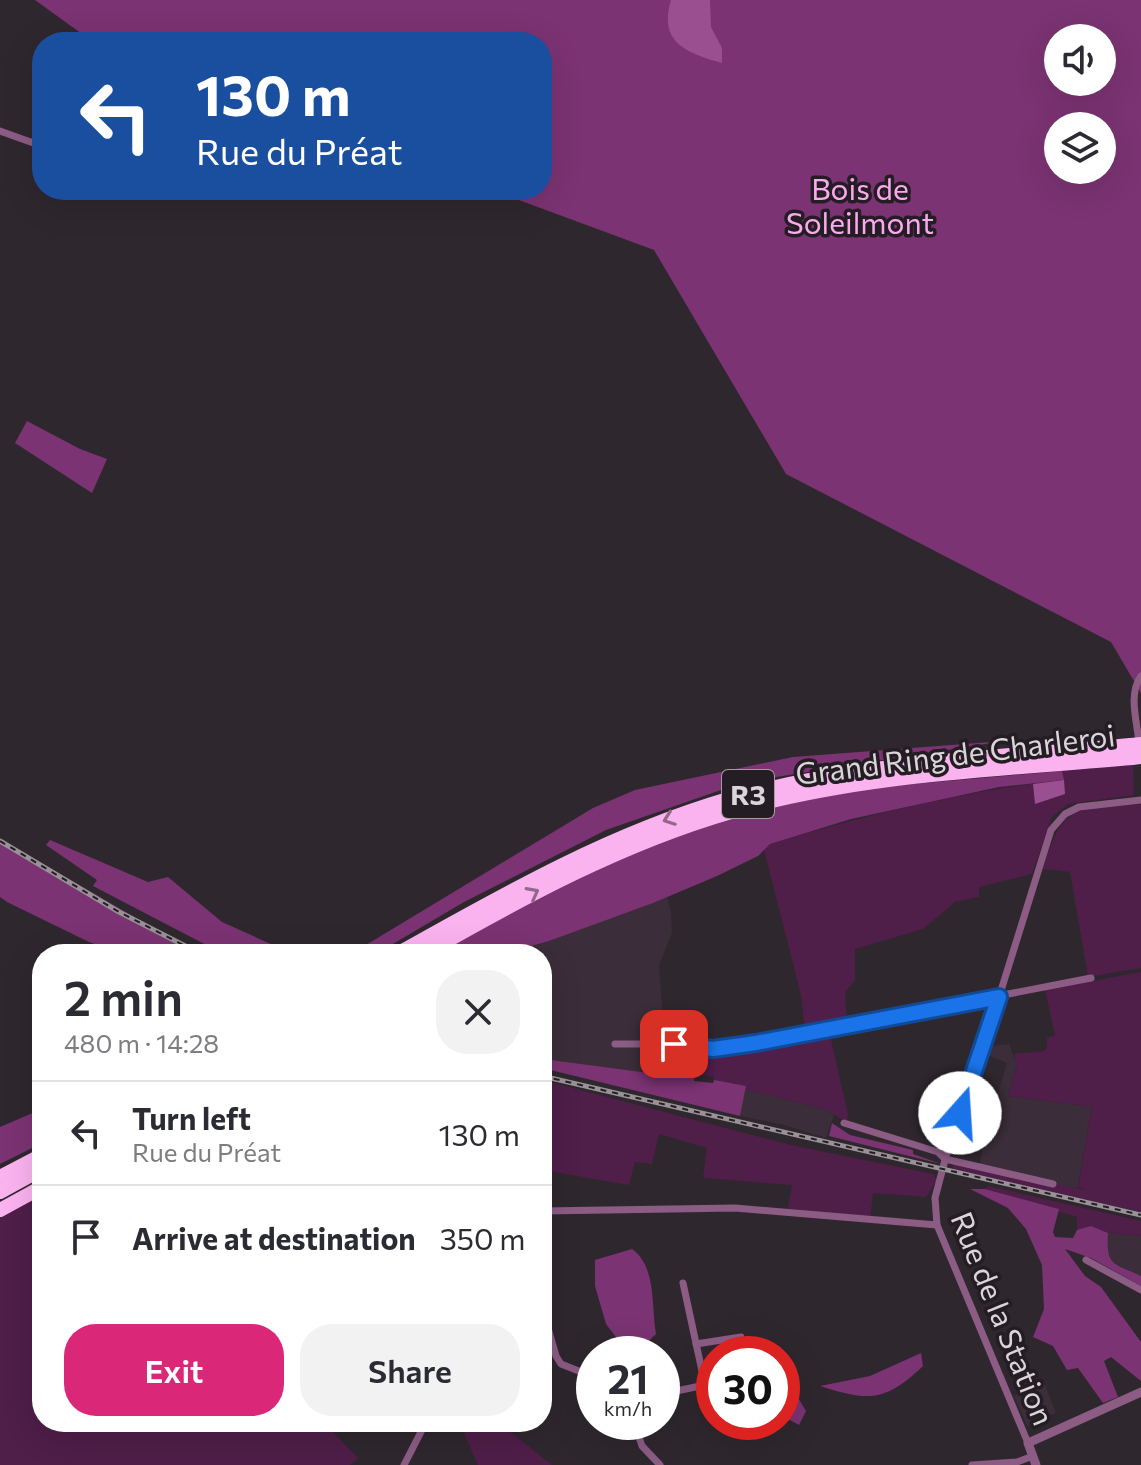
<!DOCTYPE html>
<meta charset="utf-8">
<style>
body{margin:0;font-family:Commissioner,sans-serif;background:#f2f2f3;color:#2b2b33;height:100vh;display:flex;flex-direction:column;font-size:30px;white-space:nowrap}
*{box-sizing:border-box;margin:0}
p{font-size:26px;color:#7c7c81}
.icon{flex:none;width:44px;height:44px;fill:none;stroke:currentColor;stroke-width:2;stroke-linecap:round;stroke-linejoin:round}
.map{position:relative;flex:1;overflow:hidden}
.panel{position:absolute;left:32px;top:944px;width:520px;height:488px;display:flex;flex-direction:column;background:#fff;border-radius:32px;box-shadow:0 8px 32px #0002}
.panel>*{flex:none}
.banner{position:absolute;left:32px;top:32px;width:520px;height:168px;border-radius:32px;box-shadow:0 8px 32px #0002;background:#1a4fa0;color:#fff;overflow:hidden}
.buttons{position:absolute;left:1044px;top:24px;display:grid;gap:16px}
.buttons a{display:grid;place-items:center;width:72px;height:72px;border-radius:50%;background:#fff;box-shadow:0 8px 32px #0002;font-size:40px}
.speed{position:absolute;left:576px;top:1336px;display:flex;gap:16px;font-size:40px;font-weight:700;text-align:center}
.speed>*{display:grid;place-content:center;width:104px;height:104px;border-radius:50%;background:#fff;box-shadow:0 8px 32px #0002;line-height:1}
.speed small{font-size:20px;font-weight:400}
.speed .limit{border:12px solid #d22;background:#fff;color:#111}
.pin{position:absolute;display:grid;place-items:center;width:68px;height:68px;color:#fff;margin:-34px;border-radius:16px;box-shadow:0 4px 12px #0006}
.me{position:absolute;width:88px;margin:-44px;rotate:19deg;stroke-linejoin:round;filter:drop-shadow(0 0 6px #0008)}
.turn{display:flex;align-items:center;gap:28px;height:168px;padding:0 32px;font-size:36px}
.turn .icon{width:104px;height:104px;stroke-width:2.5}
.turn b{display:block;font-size:56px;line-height:68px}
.round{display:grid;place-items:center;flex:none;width:84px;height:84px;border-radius:32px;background:#f2f2f3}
.head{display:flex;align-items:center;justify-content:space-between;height:136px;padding:0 32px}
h1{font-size:48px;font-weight:600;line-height:60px}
.primary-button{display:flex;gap:16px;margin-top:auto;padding:16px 32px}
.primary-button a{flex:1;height:92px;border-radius:32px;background:#db2777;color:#fff;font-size:32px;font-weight:600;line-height:92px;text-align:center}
.primary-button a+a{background:#f2f2f3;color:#2b2b33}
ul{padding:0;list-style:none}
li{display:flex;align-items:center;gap:24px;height:104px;padding:0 32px;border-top:2px solid #e1e1e2}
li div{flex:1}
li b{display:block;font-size:30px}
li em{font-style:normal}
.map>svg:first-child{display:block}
</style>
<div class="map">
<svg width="1141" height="1465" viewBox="0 0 1141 1465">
<rect width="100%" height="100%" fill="#2f272e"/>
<g fill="#3b2d39">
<path d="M667 897 671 912 672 933 659 965 662 1006 670 1041 658 1074 550 1060 548 1049 542 1048V954H503L549 941Z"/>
<path d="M1009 1044 1017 1065 1008 1096 1092 1107 1077 1190 980 1165 988 1115 998 1093 1007 1063 980 1052 982 1047Z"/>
<path d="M745 1089 824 1109 834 1115 826 1138 784 1125 740 1116Z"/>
<path d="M1108 1233 1141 1236V1276L1111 1261 1107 1253Z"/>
<path d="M1044 1382 1056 1413 1027 1426 1014 1396Z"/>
</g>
<g fill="#4f1e49">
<path d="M1133 764 1134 795 1068 804 1052 817 1032 874 979 887V897L955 902 923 929 855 949V980L845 992 847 1023 805 1031 801 995 764 850 770 844C866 815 963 791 1063 780L1062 771Z"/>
<path d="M1141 804V968L1088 977 1070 872 1043 869C1063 802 1076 809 1141 804Z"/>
<path d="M1141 972V1212L953 1170V1164L1087 1190 1078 1187 1092 1107 1008 1096 1017 1066 1014 1054 1043 1051 1047 1048V1038L1055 1035 1045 990Z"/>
<path d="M829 1031 848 1114 847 1122 824 1109 745 1089 746 1086 714 1082V1077L657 1068 655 1044 718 1050Z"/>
<path d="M542 1080 791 1145 933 1174 937 1180 926 1197 873 1193 870 1220 788 1209 792 1185 703 1178 707 1148 659 1134 652 1164 635 1162 629 1185 542 1170Z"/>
<path d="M988 1186 1141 1221V1236L1108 1233 1091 1227 1077 1230V1217L985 1189Z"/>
<path d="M42 1191V1422H332L328 1427 358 1458 350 1465H0V1218Z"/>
<path d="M468 1422H498L552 1465H478L464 1434Z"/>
</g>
<g fill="#7b3373" fill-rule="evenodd">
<path d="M35 0H1141V693L1111 642 786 474 654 250 492 190H542V42H93ZM1058 38H1102V82H1058ZM1058 126H1102V170H1058Z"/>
<path d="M27 421 80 449 107 459 92 493 15 443Z"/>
<path d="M1004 741 744 782 606 830 464 902 376 954H351L593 808 635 790 793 757Z"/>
<path d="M1062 771 1064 780 999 787 851 819 770 844 758 856 717 876 653 903 549 941 503 954H434L598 861 722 819 857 789Z"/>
<path d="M0 839 198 954H121L89 942 7 902 0 897Z"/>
<path d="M50 840 148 882 168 877 222 922 293 954H225L212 948 93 886 97 880 46 845Z"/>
<path d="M542 1048 548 1049 551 1060 657 1074V1068L695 1074 694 1081 713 1083 714 1080 746 1086 740 1116 542 1068Z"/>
<path d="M42 1109V1143L0 1164V1127Z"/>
<path d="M832 1123 850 1135 913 1150V1154L941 1164 829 1136Z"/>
<path d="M970 1189H985L1059 1209 1053 1232 1055 1237 1073 1238 1077 1230 1091 1226 1108 1233C1106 1267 1113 1262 1141 1276V1286L1091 1258 1065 1249 1085 1276 1101 1287 1141 1342V1381L1111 1357 1104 1361 1118 1397 1103 1403 1078 1368 1067 1370 1053 1346 1033 1337 1044 1309 1042 1265 1026 1229 1008 1208Z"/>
<path d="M632 1249C657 1267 651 1306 656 1334L635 1354H629L606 1324 595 1286V1260Z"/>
<path d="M921 1353 923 1366C884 1403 868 1401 820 1386L870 1376Z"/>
<path d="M794 1391 806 1411 799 1425 782 1416V1392Z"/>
</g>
<g fill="#994f90">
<path d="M671 0H710L711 27 722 48V63C687 53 658 43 671 0Z"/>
<path d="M1064 780 1065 794 1035 804 1033 784Z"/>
</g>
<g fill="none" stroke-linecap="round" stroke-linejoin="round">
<g stroke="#8c5c85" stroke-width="7">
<path d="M0 131 39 145"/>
<path d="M1139 743C1137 721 1128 694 1141 676"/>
<path d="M615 1044H674L713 1049 756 1043 1091 978"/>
<path d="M844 1123 938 1152 945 1159 1053 1184"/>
<path d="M542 1211 735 1208 937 1225"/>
<path d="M1086 1260 1141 1290"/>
<path d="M542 1307 556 1356 561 1364 594 1377"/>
<path d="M696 1344 741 1337"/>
<path d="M662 1394 705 1385 683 1283"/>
<path d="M634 1422 642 1446 660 1465"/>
<path d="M1028 1443 937 1225 935 1198 950 1141 999 997 1051 830 1065 814 1079 807 1141 800"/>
<path d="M404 1465 426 1422"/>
<path d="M972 1465 1017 1462 1033 1456"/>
</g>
<path stroke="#8c5c85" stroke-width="9" d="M1036 1465 1028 1443 1141 1392"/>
<g stroke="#fbb3f0" stroke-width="14">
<path d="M397 954C504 894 609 834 728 799 858 762 997 757 1131 745"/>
<path d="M424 954C522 898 621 844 731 812 860 774 999 770 1132 758"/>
<path d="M0 1177 42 1155"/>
<path d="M0 1192 42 1169"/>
<path d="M0 1210 42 1187"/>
</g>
<g stroke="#989297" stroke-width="5">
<g id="rail">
<path d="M0 841 119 912 201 954"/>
<path d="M542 1076 1141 1215"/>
</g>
</g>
<use href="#rail" stroke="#251d24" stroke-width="2" stroke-dasharray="6" stroke-linecap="butt"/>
<g stroke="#fbb3f0" stroke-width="14">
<path d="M1131 745 1141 744"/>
<path d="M1132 758 1141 757"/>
</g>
</g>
<defs><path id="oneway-chevron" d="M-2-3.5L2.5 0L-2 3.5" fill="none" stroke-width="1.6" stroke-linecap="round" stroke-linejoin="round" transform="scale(2)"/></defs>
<g stroke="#90688a">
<use href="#oneway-chevron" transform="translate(669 819) rotate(160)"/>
<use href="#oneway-chevron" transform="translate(533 893) rotate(-28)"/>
</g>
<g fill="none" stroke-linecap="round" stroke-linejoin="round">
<g stroke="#114b97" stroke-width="20">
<path id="route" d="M674 1044 713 1049 756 1043 999 997 960 1113"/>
</g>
<use href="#route" stroke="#1a73e8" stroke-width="14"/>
</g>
<g text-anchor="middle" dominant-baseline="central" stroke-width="7" stroke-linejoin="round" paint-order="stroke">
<rect fill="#251d24" stroke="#a49ea3" stroke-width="2" x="722" y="770" width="52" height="48" rx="6"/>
<g font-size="28" font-weight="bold" fill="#dad5d9">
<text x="748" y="794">R3</text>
</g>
<g font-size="30" fill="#faa9ee" stroke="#251d24">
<text x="860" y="187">Bois de<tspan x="860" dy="34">Soleilmont</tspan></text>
</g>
<g font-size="30" fill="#dad5d9" stroke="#251d24">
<text transform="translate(955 753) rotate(-7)">Grand Ring de Charleroi</text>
<text transform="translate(1004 1318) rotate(68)">Rue de la Station</text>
</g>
</g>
</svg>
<div class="buttons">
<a><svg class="icon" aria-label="sound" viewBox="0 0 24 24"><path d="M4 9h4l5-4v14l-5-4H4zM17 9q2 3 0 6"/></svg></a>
<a><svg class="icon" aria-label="layers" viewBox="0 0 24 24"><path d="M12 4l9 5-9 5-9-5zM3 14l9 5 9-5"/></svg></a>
</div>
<div class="speed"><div>21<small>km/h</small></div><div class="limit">30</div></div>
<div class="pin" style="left:674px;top:1044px;background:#d93025"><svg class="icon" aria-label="arrive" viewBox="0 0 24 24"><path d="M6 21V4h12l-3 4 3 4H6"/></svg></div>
<svg class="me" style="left:960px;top:1113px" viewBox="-20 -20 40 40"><circle r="19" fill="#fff"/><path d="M0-13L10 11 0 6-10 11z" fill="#1a73e8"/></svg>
<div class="banner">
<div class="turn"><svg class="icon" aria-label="left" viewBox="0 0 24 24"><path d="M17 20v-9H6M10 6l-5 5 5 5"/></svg><div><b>130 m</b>Rue du Préat</div></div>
</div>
<section class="panel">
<div class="head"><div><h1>2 min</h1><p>480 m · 14:28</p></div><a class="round"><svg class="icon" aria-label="close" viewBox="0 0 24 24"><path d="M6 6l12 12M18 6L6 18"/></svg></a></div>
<ul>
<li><svg class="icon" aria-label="left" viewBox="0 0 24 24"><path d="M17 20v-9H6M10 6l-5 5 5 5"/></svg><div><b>Turn left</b><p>Rue du Préat</p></div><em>130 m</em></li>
<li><svg class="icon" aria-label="arrive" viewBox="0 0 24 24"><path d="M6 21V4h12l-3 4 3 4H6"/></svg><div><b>Arrive at destination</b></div><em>350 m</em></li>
</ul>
<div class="primary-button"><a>Exit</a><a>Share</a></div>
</section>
</div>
